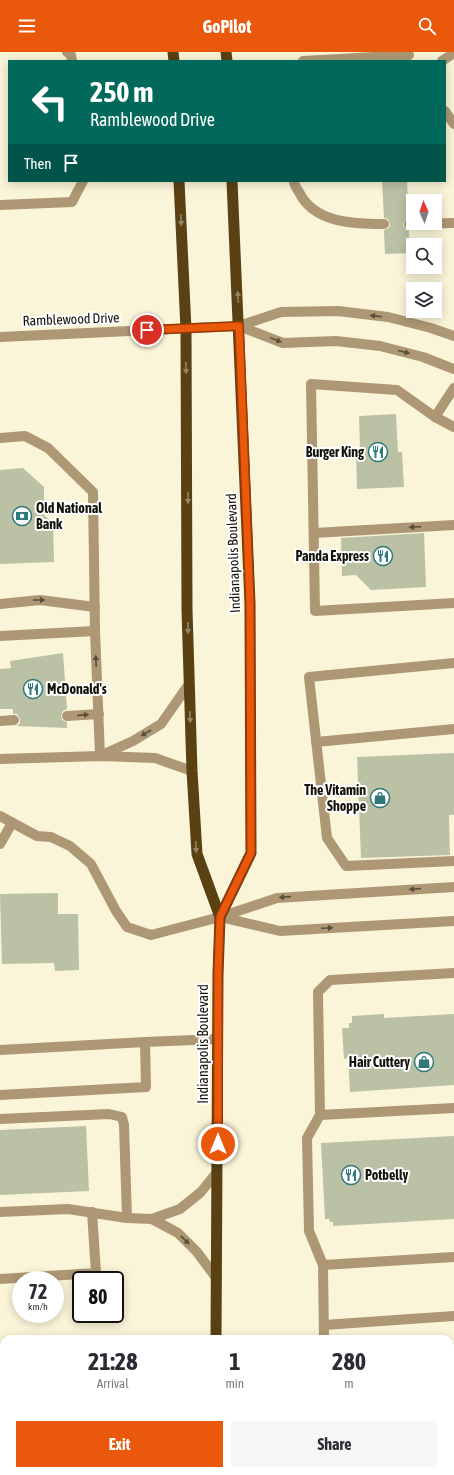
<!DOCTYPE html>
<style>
body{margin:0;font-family:"Asap Condensed",sans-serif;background:#f7f7f7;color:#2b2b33;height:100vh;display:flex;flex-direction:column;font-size:15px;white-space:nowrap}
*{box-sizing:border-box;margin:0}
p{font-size:13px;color:#7c7c81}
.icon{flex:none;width:22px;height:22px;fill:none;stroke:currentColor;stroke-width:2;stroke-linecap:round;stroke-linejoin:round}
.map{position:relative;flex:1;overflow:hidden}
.sheet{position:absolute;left:0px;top:1283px;width:454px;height:140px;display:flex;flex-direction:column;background:#fff;border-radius:12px 12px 0 0;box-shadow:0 2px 10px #0003}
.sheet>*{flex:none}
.hud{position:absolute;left:8px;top:8px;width:438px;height:122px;border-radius:0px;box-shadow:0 2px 10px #0003;background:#00695c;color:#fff;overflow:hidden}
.needle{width:26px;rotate:357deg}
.tools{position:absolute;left:406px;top:142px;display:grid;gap:8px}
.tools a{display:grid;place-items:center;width:36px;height:36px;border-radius:0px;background:#fff;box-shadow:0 2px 10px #0003;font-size:20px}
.speed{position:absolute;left:12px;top:1219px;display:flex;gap:8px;font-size:20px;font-weight:700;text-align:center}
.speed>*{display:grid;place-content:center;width:52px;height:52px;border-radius:50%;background:#fff;box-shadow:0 2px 10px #0003;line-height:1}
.speed small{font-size:10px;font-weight:400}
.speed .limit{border:2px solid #111;border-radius:6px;background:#fff;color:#111}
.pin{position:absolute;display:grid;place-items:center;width:34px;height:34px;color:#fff;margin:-17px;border:2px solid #fff;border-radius:50%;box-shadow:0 1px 4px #0007}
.me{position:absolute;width:44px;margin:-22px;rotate:0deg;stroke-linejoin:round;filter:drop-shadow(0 0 3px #0008)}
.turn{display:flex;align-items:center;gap:14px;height:84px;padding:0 16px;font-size:18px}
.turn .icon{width:52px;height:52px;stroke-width:2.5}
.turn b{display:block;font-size:28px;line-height:34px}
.then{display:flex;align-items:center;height:38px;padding:0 16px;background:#0003;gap:8px;font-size:15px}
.eta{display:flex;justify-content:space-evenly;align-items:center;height:68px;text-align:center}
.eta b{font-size:24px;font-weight:700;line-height:28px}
.cta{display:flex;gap:8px;margin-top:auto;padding:8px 16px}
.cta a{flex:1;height:46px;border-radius:0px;background:#ea580c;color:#fff;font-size:16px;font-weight:700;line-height:46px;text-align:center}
.cta a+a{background:#f7f7f7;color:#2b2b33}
header{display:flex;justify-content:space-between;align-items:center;height:52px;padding:0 16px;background:#ea580c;color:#fff;font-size:18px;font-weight:700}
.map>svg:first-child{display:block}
</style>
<header><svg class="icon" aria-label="menu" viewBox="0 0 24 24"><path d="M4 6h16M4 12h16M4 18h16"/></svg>GoPilot<svg class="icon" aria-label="search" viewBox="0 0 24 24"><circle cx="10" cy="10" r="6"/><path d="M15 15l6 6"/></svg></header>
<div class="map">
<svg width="454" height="1423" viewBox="0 0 454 1423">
<rect width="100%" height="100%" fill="#faf5d8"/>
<g fill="#bbc1a5">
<path d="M382 129H407L409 166 404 169 403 173 406 177 409 178 410 201 385 202 384 178 389 176 390 172 388 167 384 166Z"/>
<path d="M396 362 398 400H402L404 435 357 437 356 397H360L359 364Z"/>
<path d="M23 416 44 435V463L53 471 54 510 0 512V418Z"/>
<path d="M424 481 426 535 371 538 356 523 342 524 341 486Z"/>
<path d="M63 601 67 657 63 659 61 664 62 668 67 670V676L17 674 20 671V667L17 662H13V657H0V617L11 616 10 609Z"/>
<path d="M454 701V763H449L450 803 361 806 357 705Z"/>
<path d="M58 841V862H78L79 918 55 919 54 911 2 912 0 842Z"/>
<path d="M384 962V966L454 962V1033L350 1040 348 1006 344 1007 342 976H349V971H352V964Z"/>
<path d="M86 1074 89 1139 0 1143V1078Z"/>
<path d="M454 1084V1167L333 1174V1170H330L329 1167H325L321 1091Z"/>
</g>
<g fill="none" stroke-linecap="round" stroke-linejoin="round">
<g stroke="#ad9774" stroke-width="10">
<path d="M67 0 71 3 72 9"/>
<path d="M303 9 409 3"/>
<path d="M442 9 454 1"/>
<path d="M445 59 454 72"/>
<path d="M294 129C294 133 297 137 299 140 314 171 353 172 384 172"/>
<path d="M0 153 72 150 83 129"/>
<path d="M409 172 454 171"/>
<path d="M239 274 283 291 336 289 380 294 423 305 454 317"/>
<path d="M239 274 281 260 338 259 388 265 431 276 454 284"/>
<path d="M435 365 454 336"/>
<path d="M454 375 435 365 397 338 311 332 315 559 454 551"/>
<path d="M0 386 25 384 48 396 93 440 95 579 100 704"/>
<path d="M314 481 454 473"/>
<path d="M0 552 40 548 95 555"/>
<path d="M0 584 95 579"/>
<path d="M454 611 309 625 327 786 346 814 454 809"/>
<path d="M67 664 99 662"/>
<path d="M0 669 14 668"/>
<path d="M316 690 454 677"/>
<path d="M102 703 133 689 161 672 189 632"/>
<path d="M0 707 100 704 155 706 192 719"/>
<path d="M0 764 37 784 51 785 70 794 91 812 116 859 127 875 151 883 220 865 277 846 454 835"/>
<path d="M0 792 12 771"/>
<path d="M220 865 280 879 454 869"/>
<path d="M0 998 145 990"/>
<path d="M0 1043 146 1035 145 990 218 987"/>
<path d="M320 1063 454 1056"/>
<path d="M0 1067 109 1062 122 1065 124 1073 127 1166"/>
<path d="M0 1160 68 1157 127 1166 152 1167 178 1181 197 1200 217 1227"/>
<path d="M152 1167 180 1157 201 1140 217 1120"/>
<path d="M323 1213 454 1205"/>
<path d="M0 1227 96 1221 92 1160"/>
<path d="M324 1273 454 1264"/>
<path d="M324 1287 323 1213 309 1179 307 1086 320 1063 318 940 330 928 454 921"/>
<path d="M450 1327H454"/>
<path d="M0 1375H4"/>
<path d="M450 1386 454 1385"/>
<path d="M142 1419 153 1422 215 1420"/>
<path d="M327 1419V1423"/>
</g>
<path stroke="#ad9774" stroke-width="10" d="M0 285 239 274"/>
<g stroke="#594114" stroke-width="11">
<path d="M173 0 174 9"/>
<path d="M226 0 227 9"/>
<path d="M179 129 186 277 187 558 192 719 197 802 220 865 218 922 216 1287"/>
<path d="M220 865 251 801 250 551 232 129"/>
<path d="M215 1423V1419"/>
</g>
</g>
<defs><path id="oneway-solid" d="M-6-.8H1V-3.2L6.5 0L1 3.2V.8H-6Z"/></defs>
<g fill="#938466">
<use href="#oneway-solid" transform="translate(181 168) rotate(87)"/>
<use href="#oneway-solid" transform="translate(238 245) rotate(-93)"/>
<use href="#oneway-solid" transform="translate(186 316) rotate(89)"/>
<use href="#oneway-solid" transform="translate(188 446) rotate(89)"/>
<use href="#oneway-solid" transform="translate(188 576) rotate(88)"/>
<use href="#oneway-solid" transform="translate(190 665) rotate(88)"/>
<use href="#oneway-solid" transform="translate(196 795) rotate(87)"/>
</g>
<g fill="#594e39">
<use href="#oneway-solid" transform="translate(376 264) rotate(-173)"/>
<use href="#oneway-solid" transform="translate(276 288) rotate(21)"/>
<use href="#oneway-solid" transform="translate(404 300) rotate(14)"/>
<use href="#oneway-solid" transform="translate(415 475) rotate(177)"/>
<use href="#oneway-solid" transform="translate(39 548)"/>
<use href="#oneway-solid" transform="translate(96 609) rotate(-92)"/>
<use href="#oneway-solid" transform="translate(83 663) rotate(-5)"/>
<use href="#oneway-solid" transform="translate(146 681) rotate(150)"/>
<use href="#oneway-solid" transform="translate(415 837) rotate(176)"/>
<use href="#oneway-solid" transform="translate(285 845) rotate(176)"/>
<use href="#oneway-solid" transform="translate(327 876) rotate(-3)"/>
<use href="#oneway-solid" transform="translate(185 1188) rotate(44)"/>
</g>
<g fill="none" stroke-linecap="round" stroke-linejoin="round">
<g stroke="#983908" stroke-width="10">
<path id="route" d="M147 278 239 274 250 551 251 801 220 865 218 922V1092"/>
</g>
<use href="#route" stroke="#ea580c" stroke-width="7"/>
</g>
<defs>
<g id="restaurant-ring" transform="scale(1)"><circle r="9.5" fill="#fff" stroke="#30797a" stroke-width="1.5"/><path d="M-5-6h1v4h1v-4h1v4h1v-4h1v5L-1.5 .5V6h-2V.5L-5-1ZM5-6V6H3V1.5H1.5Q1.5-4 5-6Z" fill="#30797a"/></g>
<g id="bank-ring" transform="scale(1)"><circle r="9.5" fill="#fff" stroke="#30797a" stroke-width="1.5"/><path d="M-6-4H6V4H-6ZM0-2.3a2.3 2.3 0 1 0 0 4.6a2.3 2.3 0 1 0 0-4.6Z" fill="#30797a"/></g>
<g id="shop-ring" transform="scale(1)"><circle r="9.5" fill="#fff" stroke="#30797a" stroke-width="1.5"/><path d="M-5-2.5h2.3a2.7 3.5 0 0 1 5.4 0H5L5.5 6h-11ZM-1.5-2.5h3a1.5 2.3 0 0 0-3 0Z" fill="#30797a"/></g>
</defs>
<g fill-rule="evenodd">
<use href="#restaurant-ring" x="378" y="400"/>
<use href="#bank-ring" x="22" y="464"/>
<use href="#restaurant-ring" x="383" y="504"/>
<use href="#restaurant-ring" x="33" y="637"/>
<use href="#shop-ring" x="380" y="746"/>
<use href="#shop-ring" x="424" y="1010"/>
<use href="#restaurant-ring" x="351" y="1123"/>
</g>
<g text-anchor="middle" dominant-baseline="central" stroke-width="4" stroke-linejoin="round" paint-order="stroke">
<g font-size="14" fill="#151309" stroke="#fff">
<text transform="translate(71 267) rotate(-2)">Ramblewood Drive</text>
<text transform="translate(233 501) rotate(-92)">Indianapolis Boulevard</text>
<text transform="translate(203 992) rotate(-90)">Indianapolis Boulevard</text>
</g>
<g font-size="14" font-weight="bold" fill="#151309" stroke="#fff" text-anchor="end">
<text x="364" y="400">Burger King</text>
<text x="36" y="456" text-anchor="start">Old National<tspan x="36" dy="16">Bank</tspan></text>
<text x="369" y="504">Panda Express</text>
<text x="47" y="637" text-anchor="start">McDonald's</text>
<text x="366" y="738">The Vitamin<tspan x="366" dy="16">Shoppe</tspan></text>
<text x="410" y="1010">Hair Cuttery</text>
<text x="365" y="1123" text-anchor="start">Potbelly</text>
</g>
</g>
</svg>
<div class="tools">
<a><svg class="needle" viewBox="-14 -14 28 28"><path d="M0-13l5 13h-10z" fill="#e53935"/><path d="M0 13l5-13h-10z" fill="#7c7c81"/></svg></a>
<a><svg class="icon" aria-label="search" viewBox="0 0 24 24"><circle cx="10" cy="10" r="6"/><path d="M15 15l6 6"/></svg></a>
<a><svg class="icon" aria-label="layers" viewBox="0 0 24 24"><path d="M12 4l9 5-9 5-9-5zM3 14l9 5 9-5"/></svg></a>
</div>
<div class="speed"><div>72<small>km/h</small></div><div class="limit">80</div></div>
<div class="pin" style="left:147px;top:278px;background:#d93025"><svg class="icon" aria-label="arrive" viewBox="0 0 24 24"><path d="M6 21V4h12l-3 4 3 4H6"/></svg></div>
<svg class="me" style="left:218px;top:1092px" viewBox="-20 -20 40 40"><circle r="17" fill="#ea580c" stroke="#fff" stroke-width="3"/><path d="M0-11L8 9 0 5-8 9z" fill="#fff"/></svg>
<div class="hud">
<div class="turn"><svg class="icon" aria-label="left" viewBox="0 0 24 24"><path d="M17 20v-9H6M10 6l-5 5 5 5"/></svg><div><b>250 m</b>Ramblewood Drive</div></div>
<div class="then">Then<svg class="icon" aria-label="arrive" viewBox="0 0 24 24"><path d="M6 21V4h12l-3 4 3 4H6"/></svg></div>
</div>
<section class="sheet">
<div class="eta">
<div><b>21:28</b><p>Arrival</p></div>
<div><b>1</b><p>min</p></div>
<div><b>280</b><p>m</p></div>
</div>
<div class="cta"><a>Exit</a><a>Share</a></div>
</section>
</div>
